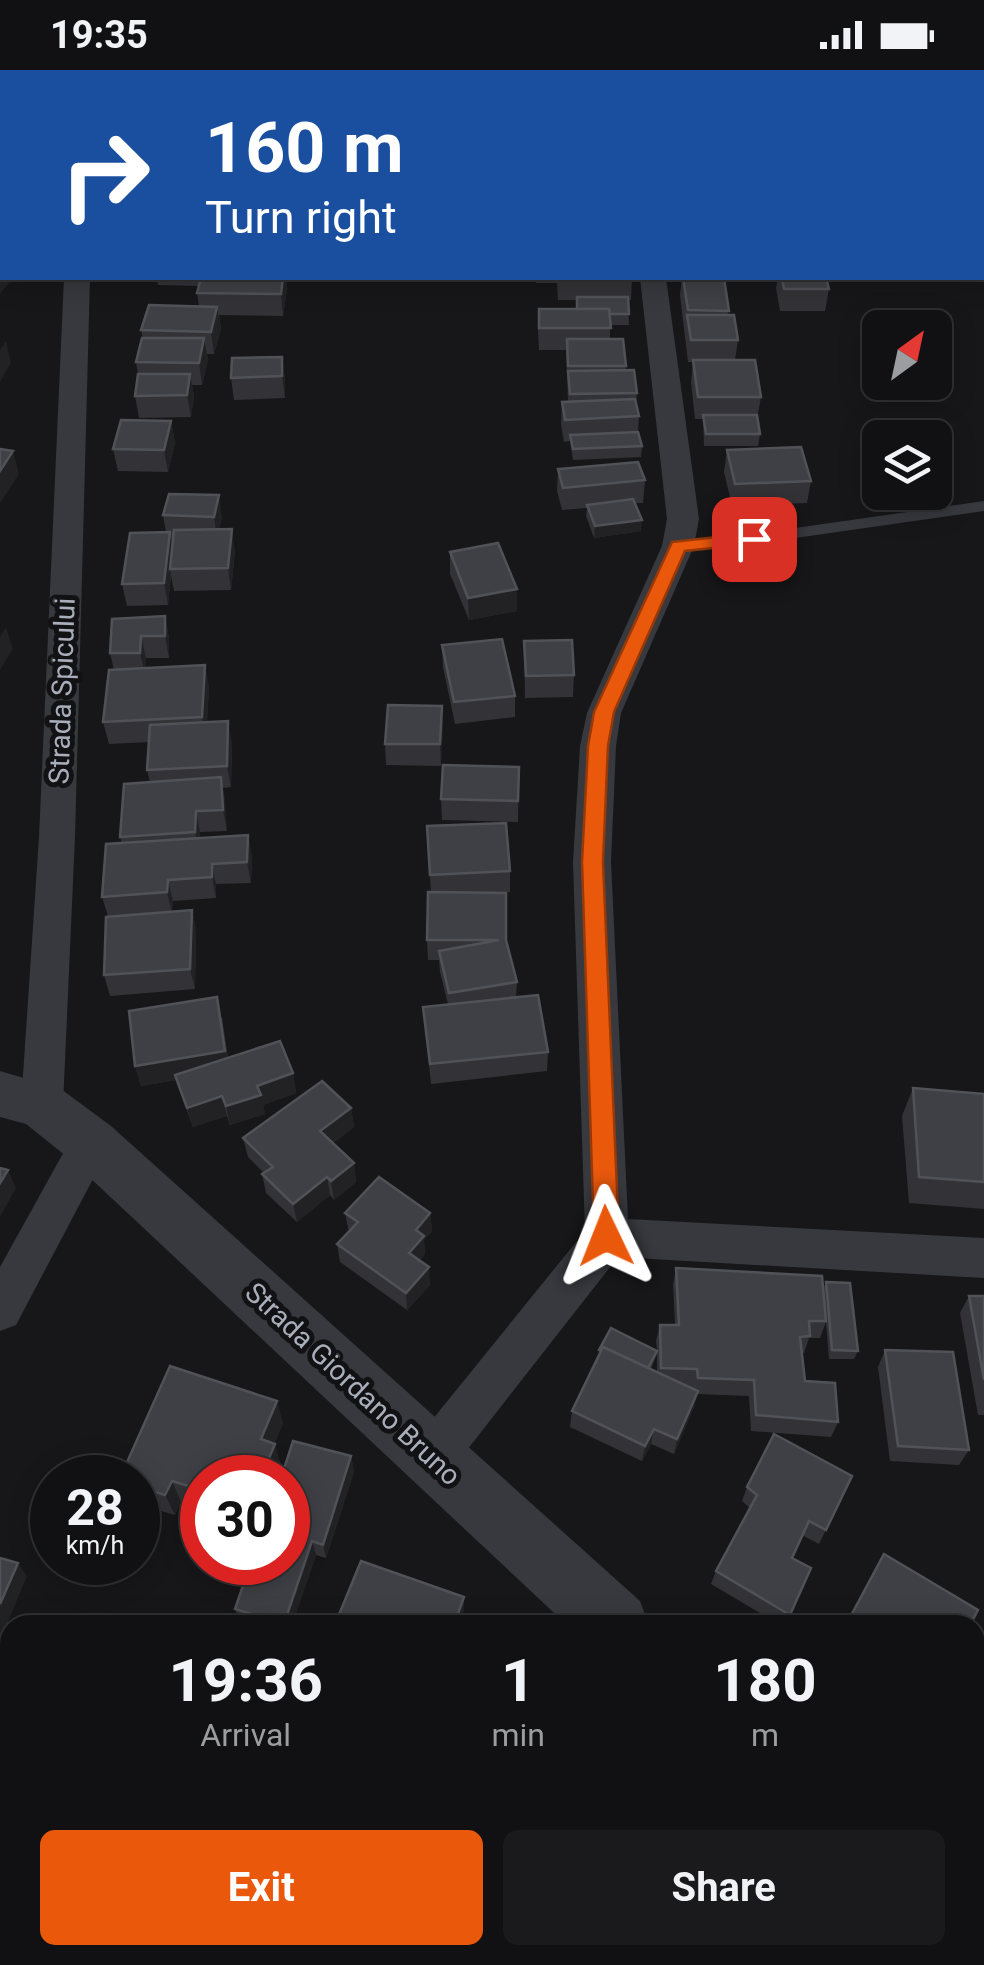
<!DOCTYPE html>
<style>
body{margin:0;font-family:Roboto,sans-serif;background:#1a1a1c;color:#f1f3f6;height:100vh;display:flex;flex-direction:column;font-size:38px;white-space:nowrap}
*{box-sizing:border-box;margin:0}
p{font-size:32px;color:#9c9da0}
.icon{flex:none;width:55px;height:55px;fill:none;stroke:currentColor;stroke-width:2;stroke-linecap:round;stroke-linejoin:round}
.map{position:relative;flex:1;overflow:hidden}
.sheet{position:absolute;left:0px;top:1545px;width:985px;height:350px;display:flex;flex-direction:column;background:#111113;border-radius:30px 30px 0 0;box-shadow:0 5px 25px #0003,0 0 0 2px #303133}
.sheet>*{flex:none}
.top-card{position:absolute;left:0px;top:0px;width:985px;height:210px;box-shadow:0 5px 25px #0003,0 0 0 2px #303133;background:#1a4fa0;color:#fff;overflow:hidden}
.needle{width:65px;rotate:33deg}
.controls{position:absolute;left:862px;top:240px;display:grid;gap:20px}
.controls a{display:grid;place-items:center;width:90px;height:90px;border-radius:15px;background:#111113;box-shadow:0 5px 25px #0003,0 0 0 2px #303133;font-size:50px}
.speed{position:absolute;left:30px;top:1385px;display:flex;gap:20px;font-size:50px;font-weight:700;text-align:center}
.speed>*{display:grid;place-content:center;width:130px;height:130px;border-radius:50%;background:#111113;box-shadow:0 5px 25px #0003,0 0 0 2px #303133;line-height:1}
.speed small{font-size:25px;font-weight:400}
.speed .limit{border:15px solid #d22;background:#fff;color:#111}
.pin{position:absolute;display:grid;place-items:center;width:85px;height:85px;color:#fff;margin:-42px;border-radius:20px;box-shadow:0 5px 15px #0006}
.me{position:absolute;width:110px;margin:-55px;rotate:358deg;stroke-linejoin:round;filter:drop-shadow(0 0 8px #0008)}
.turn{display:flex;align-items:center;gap:35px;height:210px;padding:0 40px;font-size:45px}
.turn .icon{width:130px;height:130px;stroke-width:2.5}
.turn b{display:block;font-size:70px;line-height:85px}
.eta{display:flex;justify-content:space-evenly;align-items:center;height:170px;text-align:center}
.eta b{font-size:60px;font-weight:700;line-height:70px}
.action{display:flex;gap:20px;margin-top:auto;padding:20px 40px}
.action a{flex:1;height:115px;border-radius:15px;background:#ea580c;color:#fff;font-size:40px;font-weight:700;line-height:115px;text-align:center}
.action a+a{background:#1a1a1c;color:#f1f3f6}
.status{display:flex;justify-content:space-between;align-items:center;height:70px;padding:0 50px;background:#111113;direction:ltr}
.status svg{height:28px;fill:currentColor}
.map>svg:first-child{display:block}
</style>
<div class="status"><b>19:35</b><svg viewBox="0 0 49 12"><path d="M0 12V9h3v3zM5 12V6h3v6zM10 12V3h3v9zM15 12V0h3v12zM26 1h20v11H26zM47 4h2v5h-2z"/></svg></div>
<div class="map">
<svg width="984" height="1895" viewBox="0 0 984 1895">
<rect width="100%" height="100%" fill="#171719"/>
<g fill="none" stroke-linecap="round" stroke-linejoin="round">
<path fill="#37393e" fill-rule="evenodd" d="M984 431V441L754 474 678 481 670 476 678 471 754 464Z"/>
<g fill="#37393e" fill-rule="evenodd">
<path d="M0 0H18L20 2H2V8Z"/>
<path d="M440 0H464V2H441Z"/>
<path d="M695 0H719V2H696Z"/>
<rect x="982" y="75" width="2" height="14"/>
<path d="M64 208H90L75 767 63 1035 57 1047 42 1052 27 1047 21 1035 39 767Z"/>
<path d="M640 208H666L699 449 694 476 621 643 616 676 611 792 628 1149 984 1168V1208L618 1187 449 1403 432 1410 415 1403 408 1387 415 1371 585 1161 573 792 580 676 587 643 662 476 667 449Z"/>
<path d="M91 1055 106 1060 112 1073 16 1255 0 1261V1197L76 1060Z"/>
<path d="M485 1885H541L539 1895H483Z"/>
</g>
<g fill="#37393e" fill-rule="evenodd">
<path d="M0 1001 61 1019 111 1056 640 1531 649 1555H567L71 1090 26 1054 0 1047Z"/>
<path d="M975 1851 984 1855V1895H935L931 1885H975Z"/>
</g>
</g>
<g fill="#333337" fill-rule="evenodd">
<rect x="829" y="0" width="25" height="2"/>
<path d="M869 0H909L908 2H869Z"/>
<path d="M0 114H2V208L12 209 0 223Z"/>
<path d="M157 208H286L287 219 283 246 219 245 221 259 214 284H207L208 290 202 315H192L194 326 191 347 139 348 135 326 138 304 136 292 143 268 141 260 199 236 197 223 199 216 158 215Z"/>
<path d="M536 208H632L631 230H628L629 255H610V269L626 296 625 300 637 323 636 334 639 346 638 362 642 376 641 387 573 390 570 371 564 372 561 354 562 332H568L566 280H539L538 261 539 239H576V230H558L557 213H536Z"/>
<path d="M682 208H724L728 245 738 270 735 290 761 327 757 349 760 364 758 376H704L703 349H695L691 312 693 292H688L680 225Z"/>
<path d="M778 208H826L829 219 825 241H780L776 218Z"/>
<path d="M282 287 285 309V328L234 330 231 308Z"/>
<path d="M171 351 175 373 168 402 118 401 113 379Z"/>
<path d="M727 380 811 411 807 433 732 436 724 402Z"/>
<path d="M558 399 645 410 643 433H635L641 461 594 468 586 446 587 438 562 440 557 421Z"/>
<path d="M163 445 222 447 219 459 235 481 231 520 174 521 171 506 168 535 127 536 122 514 166 462Z"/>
<path d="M450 482 517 519V541L469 550 450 504Z"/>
<path d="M165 546 169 568V588H146L145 598 209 617 207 652 232 672 231 717 223 718 227 761 200 762V768L248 765 252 787 251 813 216 814V828L173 831 172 841 192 840 196 860 195 919 110 926 104 905 108 846 102 827 122 773 120 767 150 712 147 700 149 672 109 674 103 652 114 600 110 583Z"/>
<path d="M524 571 574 605 573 627 525 628Z"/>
<path d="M442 575 515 626V647L455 654 443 597Z"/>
<path d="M442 636 441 696 386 695 385 674Z"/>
<path d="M519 697 518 752 442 750 441 729Z"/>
<path d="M427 756 510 801V822L490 823 506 870 517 912 516 927 548 982 547 1001 431 1014 423 937 448 934 440 902 439 890H428L427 870 431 822Z"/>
<path d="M222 947 228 988 293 1003 296 1023 263 1035 265 1044 230 1055 227 1046 193 1057 176 1010 141 1016 135 996Z"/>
<path d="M913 1018 984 1024V1139L909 1133 902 1046Z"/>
<path d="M351 1038 354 1057 333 1073 354 1093 356 1112 334 1130 330 1125 297 1152 266 1123 262 1104 264 1103 248 1087 243 1068Z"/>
<path d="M345 1143H430L432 1161 424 1170 425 1184 420 1190 430 1215 407 1240 340 1192 337 1174 349 1162Z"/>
<path d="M676 1198 823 1219 826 1212 858 1281 854 1289H829L826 1252 820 1268H809L804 1283H802L805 1311 838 1352 831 1367 751 1361 749 1326 697 1324 694 1337 674 1384 651 1374 642 1391 570 1357 572 1341 599 1286V1280H657L656 1271 660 1255H675L673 1215ZM657 1283V1302L651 1299Z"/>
<path d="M969 1226H984V1345H978L960 1243Z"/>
<path d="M885 1280 969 1380 959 1395 890 1391 878 1297Z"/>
<path d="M283 1353 274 1374 281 1396 276 1408H202V1438L181 1432 175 1445 147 1437 138 1421V1408H129L124 1399Z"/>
<path d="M351 1386 354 1402 326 1488 316 1485 292 1555H250L240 1552 235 1539Z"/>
<path d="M852 1406 819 1474 802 1465 792 1488 811 1498 785 1555H780L711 1514 716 1501 750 1438 742 1431 747 1417Z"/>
<path d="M464 1540 459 1555H340L338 1547Z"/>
<path d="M984 1584V1612L975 1607Z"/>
<path d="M975 1651 984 1657V1750L975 1757Z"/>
</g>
<g fill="#222225">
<path d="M2 72V100L0 103V75Z"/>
<path d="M2 192V208H12V209L0 223V195Z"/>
<path d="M283 208H286L287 219 283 246 281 224Z"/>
<path d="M217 237 221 259 214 284 211 262Z"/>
<path d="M204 268 208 290 202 315 199 293Z"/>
<path d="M6 271 11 293 0 312V280Z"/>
<path d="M282 287 285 309V328L282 306Z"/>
<path d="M190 304 194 326 191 347 187 325Z"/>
<path d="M171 351 175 373 168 402 164 380Z"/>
<path d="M13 381 19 404 0 433V401Z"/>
<path d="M219 425 222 447 217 469 214 447Z"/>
<path d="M642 450 641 461 594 468 595 456Z"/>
<path d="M232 459 235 481 231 520 228 498Z"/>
<path d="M170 462 174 484 170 499 171 506 168 535 164 513Z"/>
<path d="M517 519V541L469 550 468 528Z"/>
<path d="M165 546 169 568V588L165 566Z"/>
<path d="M6 557 13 579 0 600V567Z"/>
<path d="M141 566 146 588 145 604 140 583Z"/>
<path d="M205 595 209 617 206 669 202 647Z"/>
<path d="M442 636 443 658 441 696 440 674Z"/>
<path d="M228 651 232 672 231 717 227 696Z"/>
<path d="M221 707 225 729 227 761 223 740Z"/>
<path d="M196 741 200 762V783L195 762Z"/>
<path d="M248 765 252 787 251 813 247 792Z"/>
<path d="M212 794 216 814V828L212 807Z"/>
<path d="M168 810 173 831 172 843 167 822Z"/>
<path d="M192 840 196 860 195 919 190 899Z"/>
<path d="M217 927 230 1001 141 1016 135 996Z"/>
<path d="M293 1003 296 1023 263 1035 265 1044 230 1055 226 1036 257 1016Z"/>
<path d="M222 1026 227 1046 193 1057 187 1038Z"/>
<path d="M351 1038 354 1057 323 1080 320 1061Z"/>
<path d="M354 1093 356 1112 334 1130 331 1111Z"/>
<path d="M8 1100 16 1118 0 1147V1113Z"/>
<path d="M327 1107 330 1125 297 1152 293 1134Z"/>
<path d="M430 1143 432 1161 424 1170 425 1184 411 1201 409 1183 416 1160Z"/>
<path d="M429 1197 430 1215 407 1240 406 1223Z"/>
<path d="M698 1321 694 1337 674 1384 677 1369Z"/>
<path d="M277 1331 283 1353 268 1391 261 1369Z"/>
<path d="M654 1359 651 1374 642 1391 645 1376Z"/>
<path d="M275 1374 281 1396 276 1408H266L264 1400Z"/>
<path d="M351 1386 354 1402 326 1488 323 1475Z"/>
<path d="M239 1391 245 1408H232Z"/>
<path d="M172 1411 181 1432 175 1445 165 1425Z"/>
<path d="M312 1471 316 1485 292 1555H284Z"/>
<path d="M18 1493 27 1506 0 1571V1534Z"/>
<path d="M464 1527V1540L459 1555H454Z"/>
<path d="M0 1688 10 1697 0 1721Z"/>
<path d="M10 1784V1807L2 1801Z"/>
</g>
<g fill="#3f4045" stroke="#505257" stroke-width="2.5">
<path d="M72 0H121L123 2H62Z"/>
<path d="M362 0H432L402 2H363Z"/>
<path d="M595 0H667L682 2H594Z"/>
<rect x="951" y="0" width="28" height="1"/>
<rect x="0" y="114" width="2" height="26"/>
<path d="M0 153H2V172L0 175Z"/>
<path d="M201 208H283L281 224 197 223Z"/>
<path d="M558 208H632V209H559Z"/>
<path d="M683 208H724L729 241 688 240Z"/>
<path d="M782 208H826L829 219H784Z"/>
<path d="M577 227H628L629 244H610L609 239H577Z"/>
<path d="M149 235 217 237 211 262 141 260Z"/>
<path d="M539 239H609L611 258H539Z"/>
<path d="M687 245H734L738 270H691Z"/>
<path d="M142 268H204L199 293 136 292Z"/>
<path d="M567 269H623L626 296H568Z"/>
<path d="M282 287V306L231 308 232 288Z"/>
<path d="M693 290H755L761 327H698Z"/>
<path d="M634 300 637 323 570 324 568 301Z"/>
<path d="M138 304H190L187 325 135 326Z"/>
<path d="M635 329 639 346 565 350 562 332Z"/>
<path d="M703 345H757L760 364H706Z"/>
<path d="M121 350 171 351 164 380 113 379Z"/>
<path d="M638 362 642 376 573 379 570 365Z"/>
<path d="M801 377 811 411 735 414 727 380Z"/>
<path d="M0 379 13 381 0 401Z"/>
<path d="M638 392 645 410 563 418 558 399Z"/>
<path d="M169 424 219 425 214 447 163 445Z"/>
<path d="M633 429 642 450 595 456 587 435Z"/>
<path d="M232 459 228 498 170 499 174 460Z"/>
<path d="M170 462 164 513 122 514 130 463Z"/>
<path d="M498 473 517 519 468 528 450 482Z"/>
<path d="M165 546V566H141L140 583H110L112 549Z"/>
<path d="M502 569 515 626 454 632 442 575Z"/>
<path d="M572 570 574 605 526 606 524 571Z"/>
<path d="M205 595 202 647 103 652 109 600Z"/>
<path d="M388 635 442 636 440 674H385Z"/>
<path d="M228 651 227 696 147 700 150 655Z"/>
<path d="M443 695 519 697 518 731 441 729Z"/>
<path d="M221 707 223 740 196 741 195 762 120 767 124 714Z"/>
<path d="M506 753 510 801 430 805 427 756Z"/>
<path d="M248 765 247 792 212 794V807L168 810 167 822 102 827 106 774Z"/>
<path d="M428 822 506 823V870L517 912 449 923 439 881 499 870H427Z"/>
<path d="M192 840 190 899 104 905 106 847Z"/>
<path d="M538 925 548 982 430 994 423 937Z"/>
<path d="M217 927 225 981 135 996 129 941Z"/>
<path d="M280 971 293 1003 257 1016 261 1025 226 1036 222 1026 187 1038 175 1005Z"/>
<path d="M322 1011 351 1038 320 1061 354 1093 331 1111 327 1107 293 1134 262 1104 273 1097 243 1068Z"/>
<path d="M913 1018 984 1024V1112L919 1107Z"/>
<path d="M0 1098 8 1100 0 1113Z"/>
<path d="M379 1107 430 1143 416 1160 424 1166 409 1183 429 1197 406 1223 337 1174 358 1152 345 1143Z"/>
<path d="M676 1198 822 1206 826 1251H809L810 1266 800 1267 805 1311 835 1313 838 1352 756 1345 754 1310 698 1308 697 1299 661 1298 660 1255H679Z"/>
<path d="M826 1212 850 1213 858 1281 832 1280Z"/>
<path d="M969 1226H984V1310Z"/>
<path d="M611 1258 657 1281 648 1298 603 1277 601 1281 599 1280Z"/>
<path d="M603 1277 698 1321 677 1369 654 1359 645 1376 572 1341Z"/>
<path d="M885 1280 953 1282 969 1380 898 1376Z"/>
<path d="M170 1296 277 1331 261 1369 275 1374 264 1400 239 1391 232 1408H202V1420L172 1411 165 1425 138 1417 141 1405 124 1399Z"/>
<path d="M774 1364 852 1406 826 1460 809 1451 792 1488 811 1498 790 1545 716 1501 757 1425 747 1417Z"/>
<path d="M293 1371 351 1386 323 1475 312 1471 284 1554 235 1539 251 1492H288V1408H281Z"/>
<path d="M884 1484 978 1540 970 1555H846Z"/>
<path d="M0 1488 18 1493 0 1534Z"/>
<path d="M361 1491 464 1527 454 1555H360L338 1547Z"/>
<path d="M0 1603 10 1606V1691L0 1688Z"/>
<path d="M975 1651 984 1657V1746L975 1741Z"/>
<path d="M0 1737 10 1740V1784L2 1801H0Z"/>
<path d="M266 1885H434L431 1895H270L273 1888Z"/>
<path d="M588 1885H665L662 1895H586Z"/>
</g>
<path fill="#ea580c" stroke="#983908" stroke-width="2.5" d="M754 463 763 469 760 473 685 481 614 642 608 676 603 792 619 1166 615 1174 606 1178 598 1174 594 1166 582 792 588 676 594 642 672 472Z"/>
<g text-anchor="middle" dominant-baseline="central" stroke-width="10" stroke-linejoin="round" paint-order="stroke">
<g font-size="28" fill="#a8aeba" stroke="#121214">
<text transform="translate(62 621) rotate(-88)">Strada Spicului</text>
<text transform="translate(353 1314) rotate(43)">Strada Giordano Bruno</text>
</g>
</g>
</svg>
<div class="controls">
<a><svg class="needle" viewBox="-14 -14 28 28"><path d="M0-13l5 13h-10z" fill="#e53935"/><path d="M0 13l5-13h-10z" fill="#9c9da0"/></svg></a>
<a><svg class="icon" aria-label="layers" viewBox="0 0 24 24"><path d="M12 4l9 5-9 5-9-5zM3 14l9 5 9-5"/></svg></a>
</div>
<div class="speed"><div>28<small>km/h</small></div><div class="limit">30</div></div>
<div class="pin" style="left:754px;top:469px;background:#d93025"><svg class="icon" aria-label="arrive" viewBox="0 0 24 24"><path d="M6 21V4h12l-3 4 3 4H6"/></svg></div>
<svg class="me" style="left:606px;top:1166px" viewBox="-20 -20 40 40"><path d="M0-17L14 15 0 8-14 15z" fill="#ea580c" stroke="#fff" stroke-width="4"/></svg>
<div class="top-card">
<div class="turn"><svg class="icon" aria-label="right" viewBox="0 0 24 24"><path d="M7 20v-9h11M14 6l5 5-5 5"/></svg><div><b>160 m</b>Turn right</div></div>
</div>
<section class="sheet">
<div class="eta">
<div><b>19:36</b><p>Arrival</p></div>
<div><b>1</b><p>min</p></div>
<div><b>180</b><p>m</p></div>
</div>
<div class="action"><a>Exit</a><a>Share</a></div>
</section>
</div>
